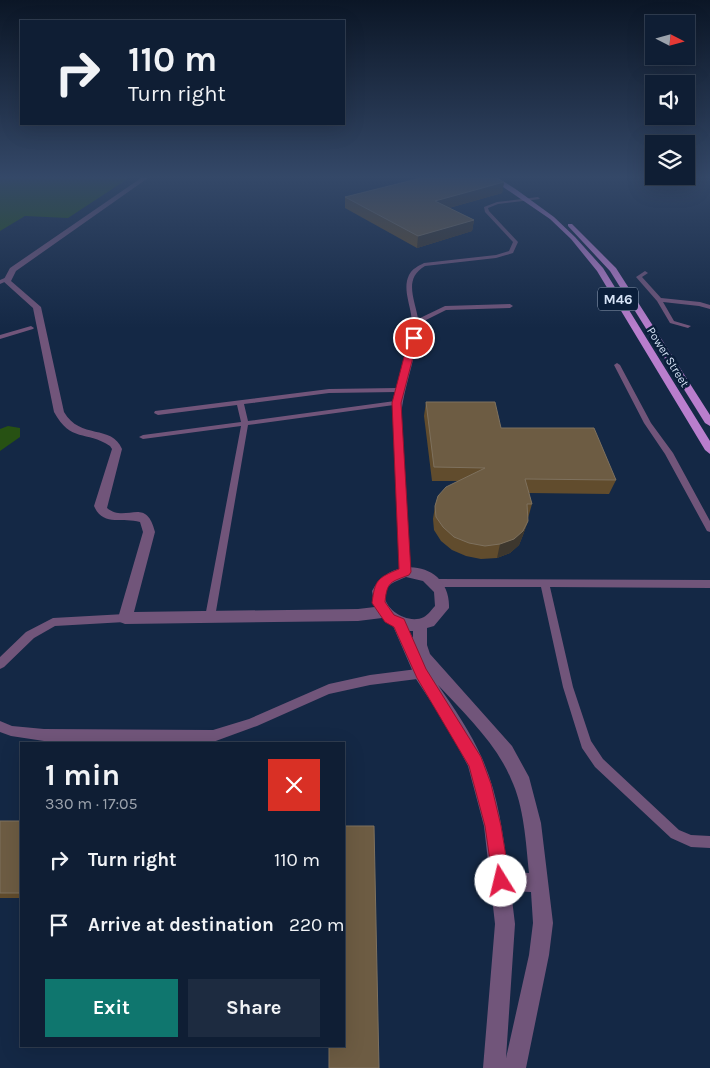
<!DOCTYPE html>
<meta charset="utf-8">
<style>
body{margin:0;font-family:Karla,sans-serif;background:#1d2b40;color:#f1f3f6;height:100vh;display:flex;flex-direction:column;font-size:19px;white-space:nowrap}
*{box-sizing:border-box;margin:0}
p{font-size:16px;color:#9ba2ac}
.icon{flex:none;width:28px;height:28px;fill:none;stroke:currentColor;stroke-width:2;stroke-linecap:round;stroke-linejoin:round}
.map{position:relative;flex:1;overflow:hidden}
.details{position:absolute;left:20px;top:742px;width:325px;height:305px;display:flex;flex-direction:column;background:#0f1e34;border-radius:0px;box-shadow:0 5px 20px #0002,0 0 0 1px #2f3c4f}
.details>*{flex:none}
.hud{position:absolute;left:20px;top:20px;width:325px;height:105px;border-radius:0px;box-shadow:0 5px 20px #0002,0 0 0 1px #2f3c4f;background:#0f1e34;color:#f1f3f6;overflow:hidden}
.needle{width:32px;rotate:96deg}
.buttons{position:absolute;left:645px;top:15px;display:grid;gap:10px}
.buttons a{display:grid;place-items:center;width:50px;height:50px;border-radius:0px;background:#0f1e34;box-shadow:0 5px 20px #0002,0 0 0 1px #2f3c4f;font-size:25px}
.pin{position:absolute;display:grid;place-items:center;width:42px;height:42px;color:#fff;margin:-21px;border:2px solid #fff;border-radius:50%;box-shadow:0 1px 5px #0007}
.me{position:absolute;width:55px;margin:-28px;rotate:351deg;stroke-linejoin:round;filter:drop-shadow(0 0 4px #0008)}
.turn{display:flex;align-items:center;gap:18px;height:105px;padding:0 25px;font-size:22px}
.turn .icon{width:65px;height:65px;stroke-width:2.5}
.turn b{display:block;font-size:35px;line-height:42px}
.round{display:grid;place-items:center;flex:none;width:52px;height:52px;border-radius:0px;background:#1d2b40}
.headline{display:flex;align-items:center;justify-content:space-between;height:85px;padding:0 25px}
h1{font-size:30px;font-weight:700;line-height:38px}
.cta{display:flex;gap:10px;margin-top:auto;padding:10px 25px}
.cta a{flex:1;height:58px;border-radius:0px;background:#0f766e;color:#fff;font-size:20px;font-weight:700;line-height:58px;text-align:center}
.cta a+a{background:#1d2b40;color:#f1f3f6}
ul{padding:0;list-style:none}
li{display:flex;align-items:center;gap:15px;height:65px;padding:0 25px}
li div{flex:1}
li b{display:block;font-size:19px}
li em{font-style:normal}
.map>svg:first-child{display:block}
</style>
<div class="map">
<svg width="710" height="1068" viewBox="0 0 710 1068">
<rect width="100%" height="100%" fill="#142845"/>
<g fill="#275113">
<path d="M0 178H129L68 218 25 216 0 231Z"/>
<path d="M8 426 20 428V437L0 451V429Z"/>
</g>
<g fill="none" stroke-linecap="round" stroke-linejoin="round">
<g fill="#71557a" fill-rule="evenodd">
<path d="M538 197 540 199 498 204 488 208 489 211 518 242 513 253 496 258 425 266C403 279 415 299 418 319L445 306 510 304 513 306 510 308 446 310 418 324C418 356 403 386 401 418L410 572 408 575H402L400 572 393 418 394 405 248 425 215 617 213 620 210 621 207 620 205 617 241 426 143 439 139 437 143 435 241 422 237 405 158 415 154 413 155 411 329 389 398 388C405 364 415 340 411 314 409 302 403 287 409 275 412 269 418 266 424 263L496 255 509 251 513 242 485 212 484 207 497 202ZM397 392 395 401 248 421 244 404 329 393Z"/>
<path d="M645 271 648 273 642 277 661 298 700 302 710 305V309L699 306 663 302 674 321 691 326 688 328 670 323 657 301 636 277Z"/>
<path d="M7 277 10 279 9 280 0 284V280Z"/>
<path d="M31 326 34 328 33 329 0 339V335Z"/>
<path d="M617 363 620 365 651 423 673 453 710 521V532L707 531 665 454 644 423 614 365Z"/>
<path d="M437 579 710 580V588L550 587 573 687 591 741 603 759 679 830 691 835 710 836V848L691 847 671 838 595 767 582 748 563 687 541 587H437L434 586 432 583 434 580Z"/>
<path d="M125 614 128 615 130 618 128 621 125 622 55 626 34 638 4 667 0 669V657L26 632 53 618Z"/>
<path d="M425 668 429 670 430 673 429 676 425 678 370 685 329 694 257 726 213 742 44 741 11 736 0 732V721L12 726 44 729 213 730 249 719 329 684 370 675Z"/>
</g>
<path fill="#71557a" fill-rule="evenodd" d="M141 178H148L16 271 11 281 41 307 64 412C80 440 112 424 122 449L107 508C126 524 146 495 155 532L134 612 358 609 375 607 372 591C391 553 451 562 449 608L434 626 427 628V645L430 654 512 746 529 777 541 823 553 923 549 955 526 1068H483L495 924 484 826 468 766 445 723 416 679 393 626 382 618 358 621 125 624 120 622 118 618 143 532 140 522C123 517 103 527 94 506L112 449 110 446C86 430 71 443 54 412L33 308 3 281 10 268ZM406 577 423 581 434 592 435 606C432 609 428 615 424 617 404 627 371 600 391 584 395 581 402 579 406 577ZM409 631H413V638ZM438 685C464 713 496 743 511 779 524 806 526 843 529 873L508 872C503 833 498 794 482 758 471 733 454 708 438 685ZM511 891 531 892 533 923 529 955 506 1058 515 924Z"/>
<g fill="#b97ecd" fill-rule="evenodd">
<path d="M490 178H498L517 190 554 217 575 237 603 268 710 441V454L705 450 597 271 571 239 550 219Z"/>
<path d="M568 224H572L616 268 710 415V426L705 423 610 271 568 226Z"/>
</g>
</g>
<g fill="#614c2d">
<path d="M504 182 502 193 449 208 474 220 472 231 417 248 345 208V197Z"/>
<path d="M426 402 501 428 616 480 609 494 529 493 532 504 528 518V521L523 535 519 545 510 553 497 558 481 559 466 556 452 550 441 541 434 530 433 519 435 506 458 481H432L424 416Z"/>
<rect x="0" y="821" width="21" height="77"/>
</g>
<g fill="#3d372e">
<path d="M504 182 502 193 434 212 435 201Z"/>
<path d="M474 220 472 231 417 248 418 236Z"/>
<path d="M528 521 523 535 519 545 510 553 497 558 500 544Z"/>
</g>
<g fill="#6d5c43" stroke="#7e715e">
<path d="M421 178H495L504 182 435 201 474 220 418 236 345 197Z"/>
<path d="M426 402H495L501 428H594L616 480 525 479 532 504H527L528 521 523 531 514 539 500 544 485 546 469 543 454 537 443 527 436 517 435 506 438 496 446 487 485 468 434 467Z"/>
<rect x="0" y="821" width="21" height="72"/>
<path d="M344 826H374L379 1068H329V1046H344Z"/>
</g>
<linearGradient id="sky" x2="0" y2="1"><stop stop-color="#0b1626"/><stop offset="0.54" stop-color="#344868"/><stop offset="1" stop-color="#344868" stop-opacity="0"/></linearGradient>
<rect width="710" height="328" fill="url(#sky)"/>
<path fill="#e11d48" stroke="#92132f" d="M414 335 418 338 401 403 411 572 409 575C391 582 387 581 385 602L394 615 404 619 426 669 481 757 491 784 501 826 510 881 507 888 501 890 495 888 493 881 485 826 469 766 417 678 394 627 385 622 372 603C375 580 377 578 399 569L392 403 409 338Z"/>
<g text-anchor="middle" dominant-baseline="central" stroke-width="5" stroke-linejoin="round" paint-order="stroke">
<g font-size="12" fill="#d5e2f5" stroke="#0a1e3a">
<text transform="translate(668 357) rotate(58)">Power Street</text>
</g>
<rect fill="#0a1e3a" stroke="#98a7bd" stroke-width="1" x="598" y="287.5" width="40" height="23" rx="4"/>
<g font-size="14" font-weight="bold" fill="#d5e2f5">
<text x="618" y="299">M46</text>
</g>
</g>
</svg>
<div class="buttons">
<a><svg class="needle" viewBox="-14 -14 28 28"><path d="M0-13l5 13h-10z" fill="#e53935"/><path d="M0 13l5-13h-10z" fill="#9ba2ac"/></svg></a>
<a><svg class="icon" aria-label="sound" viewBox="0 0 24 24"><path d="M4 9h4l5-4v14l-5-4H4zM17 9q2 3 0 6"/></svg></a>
<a><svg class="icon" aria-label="layers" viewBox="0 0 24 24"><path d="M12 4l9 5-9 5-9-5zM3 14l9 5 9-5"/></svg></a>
</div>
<div class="pin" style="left:414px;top:338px;background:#d93025"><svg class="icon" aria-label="arrive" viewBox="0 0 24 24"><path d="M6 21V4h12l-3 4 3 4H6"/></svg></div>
<svg class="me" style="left:501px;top:881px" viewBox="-20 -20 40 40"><circle r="19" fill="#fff"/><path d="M0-13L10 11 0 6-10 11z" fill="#e11d48"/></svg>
<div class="hud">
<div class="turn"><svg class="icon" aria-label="right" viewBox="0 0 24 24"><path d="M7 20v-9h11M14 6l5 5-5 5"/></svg><div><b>110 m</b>Turn right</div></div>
</div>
<section class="details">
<div class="headline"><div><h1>1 min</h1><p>330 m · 17:05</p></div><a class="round" style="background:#d93025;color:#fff"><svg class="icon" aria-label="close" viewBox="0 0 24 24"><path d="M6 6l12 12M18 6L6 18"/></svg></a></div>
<ul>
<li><svg class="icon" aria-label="right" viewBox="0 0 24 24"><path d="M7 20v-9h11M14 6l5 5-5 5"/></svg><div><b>Turn right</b></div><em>110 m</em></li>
<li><svg class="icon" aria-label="arrive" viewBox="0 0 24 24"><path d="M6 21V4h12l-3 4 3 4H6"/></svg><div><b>Arrive at destination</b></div><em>220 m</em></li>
</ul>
<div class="cta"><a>Exit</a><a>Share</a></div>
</section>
</div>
